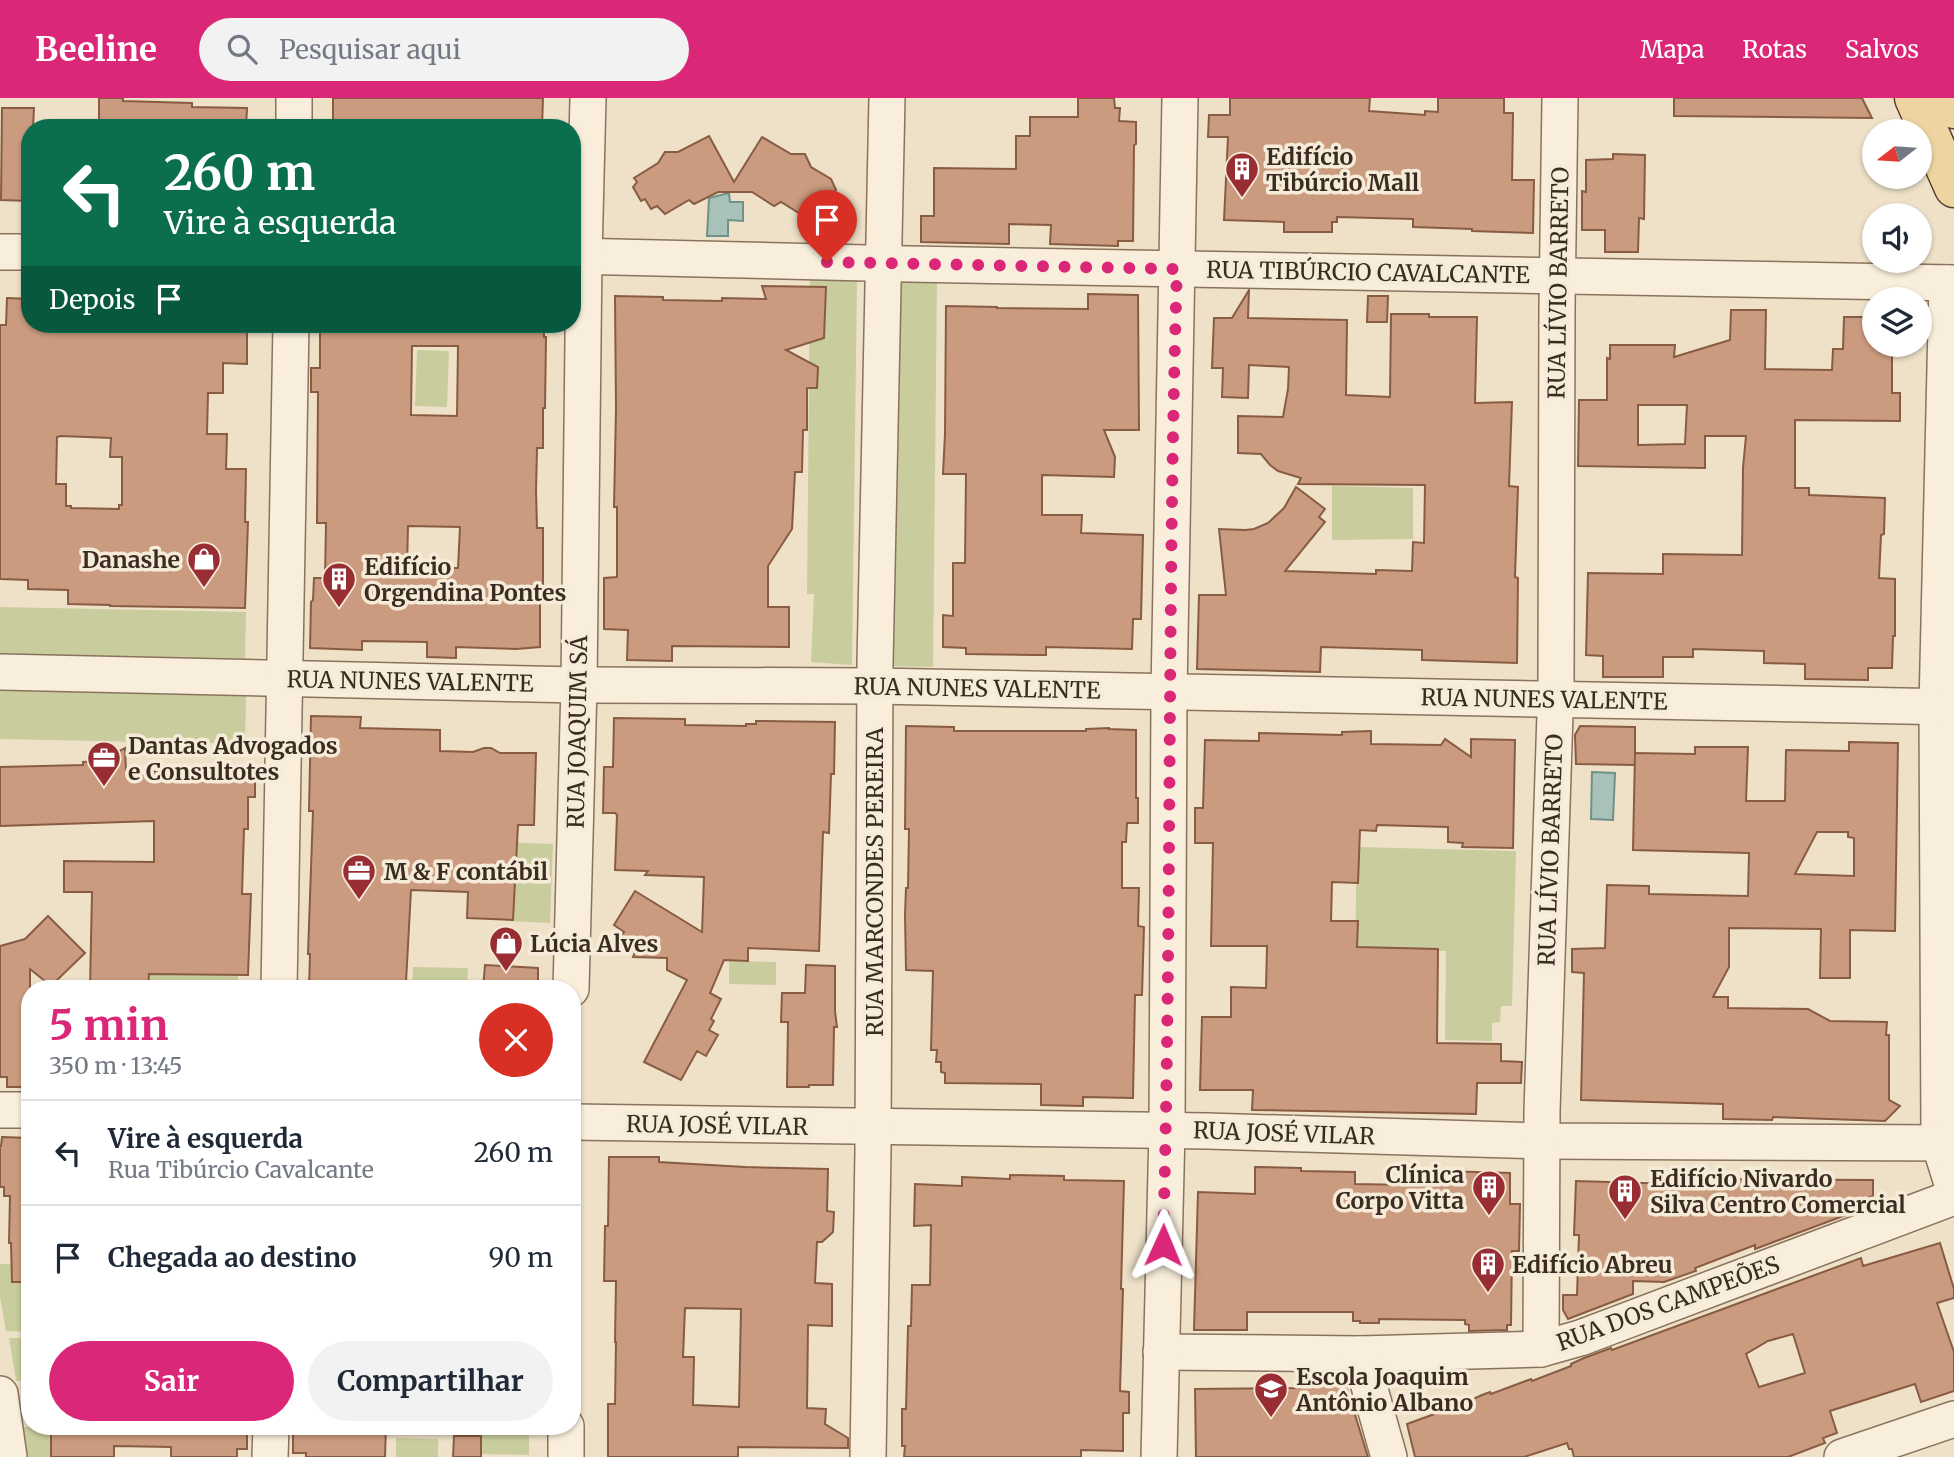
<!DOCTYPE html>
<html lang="pt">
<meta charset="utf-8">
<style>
body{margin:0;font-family:Merriweather,serif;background:#f2f2f3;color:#1f2937;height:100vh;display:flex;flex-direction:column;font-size:26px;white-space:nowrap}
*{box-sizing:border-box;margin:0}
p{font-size:23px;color:#747a83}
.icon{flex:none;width:38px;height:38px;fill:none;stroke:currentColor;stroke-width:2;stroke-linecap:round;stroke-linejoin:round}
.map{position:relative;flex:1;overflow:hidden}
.panel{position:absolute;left:21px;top:882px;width:560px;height:455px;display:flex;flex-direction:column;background:#fff;border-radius:28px;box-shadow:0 2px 5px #0004}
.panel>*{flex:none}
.hud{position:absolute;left:21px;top:21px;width:560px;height:214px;border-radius:28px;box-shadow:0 2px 5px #0004;background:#0b6e4f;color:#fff;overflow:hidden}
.needle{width:46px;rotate:253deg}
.controls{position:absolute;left:1862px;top:21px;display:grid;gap:14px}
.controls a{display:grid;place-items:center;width:70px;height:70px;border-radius:50%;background:#fff;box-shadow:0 2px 5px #0004;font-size:35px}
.pin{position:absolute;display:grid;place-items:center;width:60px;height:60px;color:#fff;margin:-72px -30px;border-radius:50% 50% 50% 0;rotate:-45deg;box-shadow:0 0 7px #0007}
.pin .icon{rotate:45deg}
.me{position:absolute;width:77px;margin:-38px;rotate:1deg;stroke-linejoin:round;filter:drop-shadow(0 0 5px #0008)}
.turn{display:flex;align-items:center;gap:24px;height:147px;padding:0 28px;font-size:32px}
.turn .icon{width:91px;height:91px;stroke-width:2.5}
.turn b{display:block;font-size:49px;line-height:60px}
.then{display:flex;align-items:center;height:66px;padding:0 28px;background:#0003;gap:14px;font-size:26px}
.round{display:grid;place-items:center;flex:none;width:74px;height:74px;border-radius:37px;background:#f2f2f3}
.overview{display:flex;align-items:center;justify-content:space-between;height:119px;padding:0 28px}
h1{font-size:42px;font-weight:700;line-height:52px;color:#db2777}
.cta{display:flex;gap:14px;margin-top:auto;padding:14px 28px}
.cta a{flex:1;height:80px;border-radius:42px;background:#db2777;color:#fff;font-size:28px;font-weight:700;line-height:80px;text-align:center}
.cta a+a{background:#f2f2f3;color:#1f2937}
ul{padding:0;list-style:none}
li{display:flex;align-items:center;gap:21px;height:105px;padding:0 28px;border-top:2px solid #e0e1e3}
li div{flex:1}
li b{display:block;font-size:26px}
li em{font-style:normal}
header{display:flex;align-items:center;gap:42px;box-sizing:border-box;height:98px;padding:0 35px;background:#db2777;color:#fff}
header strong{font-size:33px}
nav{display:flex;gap:38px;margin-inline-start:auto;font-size:24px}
.search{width:490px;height:63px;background:#f2f2f3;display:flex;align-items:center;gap:18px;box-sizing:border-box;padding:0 24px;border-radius:38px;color:#747a83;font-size:26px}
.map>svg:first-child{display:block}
</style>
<header>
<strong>Beeline</strong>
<div class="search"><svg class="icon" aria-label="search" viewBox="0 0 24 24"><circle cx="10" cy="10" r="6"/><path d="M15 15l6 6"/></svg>Pesquisar aqui</div>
<nav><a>Mapa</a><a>Rotas</a><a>Salvos</a></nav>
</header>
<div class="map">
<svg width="1954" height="1359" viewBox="0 0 1954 1359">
<rect width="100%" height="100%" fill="#eee1c8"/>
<g fill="#c9cc9c">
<path d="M810 179 857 180 852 567 811 564 814 496H807Z"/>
<path d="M891 180 937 181 933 569 886 568Z"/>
<path d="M417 252 449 253 447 309 415 308Z"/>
<path d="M1332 388 1413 390V441L1332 442Z"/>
<path d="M0 509 246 514 245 562 0 558Z"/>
<path d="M0 592 246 597 245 646 0 641Z"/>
<path d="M428 741 553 746 550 825 506 823 507 756Z"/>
<path d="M1357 749 1516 753 1512 908H1501L1500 924 1492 925V943L1445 942 1446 853 1355 851Z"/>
<path d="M729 863 776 864V887L729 886Z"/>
<path d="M413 869 468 870 467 891H412Z"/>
<path d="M121 872 238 874V891H121Z"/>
<path d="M0 1166 30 1167V1234L6 1233 0 1198Z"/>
<path d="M9 1240H30L29 1283H16Z"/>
<path d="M434 1328H529V1357L481 1356V1336H434Z"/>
<path d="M23 1329H57V1359H28Z"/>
<path d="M396 1340 438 1341V1359H396Z"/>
</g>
<g fill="#a9c2b9" stroke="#6f9187" stroke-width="2">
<path d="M729 95 730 104H743V123L728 122V138H707L709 100Z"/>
<path d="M1592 674 1615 675 1613 722 1591 721Z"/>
</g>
<g fill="#cb9b7f" stroke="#885c43" stroke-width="2" fill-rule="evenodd">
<path d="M99 0H123V3L192 5V9L247 10 246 30H163V26L122 24V30H99Z"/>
<path d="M333 0H543L542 30H379V26L333 25Z"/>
<path d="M1078 0H1114L1115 10H1120L1119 23 1136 24V46L1134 47 1133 143H1118V148L1050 146 1051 127 1009 126V146L921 144V118H934V70L1016 71V38H1030V19H1078Z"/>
<path d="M1230 0H1370L1369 13 1425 17V13L1438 14V0H1504V15H1513L1512 82H1534L1533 135 1472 133V131L1413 129V121L1337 119V124H1332V134H1284V124L1224 122 1228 39H1208L1209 17H1230Z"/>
<path d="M1674 0H1862L1872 20 1674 18Z"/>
<path d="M2 10H34L33 30H30V103L1 102Z"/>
<path d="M709 38 734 84 762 39 791 56H805L811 69 831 81 836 92 827 106 823 104 817 115 809 109 802 117 781 104 774 108 752 94H718L694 106 689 102 665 116 657 108 651 111 645 101 641 103 633 89 637 84 634 80 658 65 665 54H678Z"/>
<path d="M1613 56 1645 57 1644 121 1639 120 1638 154H1605V132H1582V93L1586 94V62L1613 61Z"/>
<path d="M762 188 826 189 824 240 786 252 818 269 817 290H807V332H803L802 374H795L792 431 768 468V509H789V549L672 548V563L627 562 628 532 604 531V480L617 479V409H614L616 311 615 198 663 199V202L722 203V200L766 201Z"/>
<path d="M1249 192 1248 220 1347 222 1346 297 1390 299 1391 216H1429V219H1477L1475 305 1512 304 1509 388 1518 389 1515 479 1518 480 1517 565 1422 562V552L1321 549 1320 574 1197 571 1199 497H1226L1219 431 1245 432 1254 431 1268 425 1284 410 1296 389 1325 411 1319 419 1325 424 1285 473 1376 476V472L1412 473 1413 444 1424 445 1425 387 1298 386 1301 380 1278 373 1270 367 1261 356 1238 355V318L1283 319 1288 291 1289 269 1249 267 1248 300 1222 299 1223 270H1212L1214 220H1232Z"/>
<path d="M1088 196 1138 197 1139 332H1104L1115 359 1114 379 1042 377V417H1082L1081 435 1143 437 1141 521H1133L1132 551 1046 549V557H1033L966 556V550L943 549V517L953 518V465H965L966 376H943L945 336 946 208 997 209V210L1088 211Z"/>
<path d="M1368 198H1388L1387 224H1367Z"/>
<path d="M7 200 30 201V226H247V266L223 265V295H208L207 336H227L226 371H246L245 424H248L245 510 110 508V507L68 506V492L28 491V482L0 481V227H6ZM61 338 111 340 110 359H122V407H119V411L71 410V408H66V386H56L57 339Z"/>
<path d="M1731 212H1766L1765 271 1832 272 1833 251H1843L1844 219H1874V247H1892V295H1900V323L1795 322V390H1809V397L1885 400 1884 436 1881 437 1879 480 1895 481V538H1893L1892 570H1868V582L1805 581V566L1764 565V553L1693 551V559H1663V579H1603V558L1586 557 1588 475 1663 476V456L1742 457 1743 370 1746 338H1705V370L1578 368 1579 302H1607V260L1610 261V247H1675L1674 259 1730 242ZM1638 307H1687L1685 346 1638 347Z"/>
<path d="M320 226H544V239H546L545 310H543V350H537L536 393 537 430H543V502H540V549L516 551 456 549V560L427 559V544L362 543V552L310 550 311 504 313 502 314 480H325L326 425H317L318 294H311V270H320ZM412 248H458L457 318 411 317ZM408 428 460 429 458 470H407Z"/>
<path d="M311 618 361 619 360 630 440 632V653L473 654 484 650H491L500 655H536L534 727H518L513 822 467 820 468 794 411 792 406 884 366 883V891H309L310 856H308L313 713H309Z"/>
<path d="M614 620 685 621V627L746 628V626H756V623L835 624 834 676H831L829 735 823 734 819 853 748 850V863L724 862 710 895 721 901 711 921 714 923 709 932 718 937 706 958 697 953 681 982 644 964 687 882 667 872V860L633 859 635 854 618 843 624 834 614 827 635 793 702 834 704 779 645 777 648 773 615 772 617 717 615 715H603L604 669H613Z"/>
<path d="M906 628 954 629V633H1086V631L1109 630V631L1136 632V700H1138V725H1127L1126 744H1122V790H1139L1138 828 1144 829 1142 897H1135L1133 1000 1083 999V1008L1041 1007V986L945 985V975L941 974V964H936L937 952H931L933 873 906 872 905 817 906 790H908L909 731H905Z"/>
<path d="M1580 628 1635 629V667L1576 666 1575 637Z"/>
<path d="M1371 633V646L1441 647 1445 641 1471 659V641L1515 642 1513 750 1462 749 1463 745 1448 744V729L1377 727 1376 733 1360 732 1358 785 1332 784 1331 823H1358L1357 849 1438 851 1437 945 1501 946V963L1522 964 1521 985H1477L1476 1016 1252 1012 1253 992H1200L1202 919H1231V889L1266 890 1267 848H1211L1213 745H1195V710H1203L1205 642 1259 643V635L1342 637V634Z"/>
<path d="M1849 644 1898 645 1895 833 1850 832V880H1820L1821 831 1729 830V869L1713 899H1728V910L1808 911 1830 923 1887 924 1886 937H1889V1002L1900 1008 1885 1023 1773 1019 1772 1022 1723 1021V1006L1581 1002 1584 875 1572 874V851L1605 850 1607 787 1649 788V796L1748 798 1749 755 1633 752 1635 655 1695 656V649H1748L1746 703H1785L1786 652 1849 653ZM1817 734H1848V739L1854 740V778L1795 776Z"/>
<path d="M125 650 126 673 255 675V699H248V731H244L242 796H251L248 877 149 876 148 891H90L92 794H64V763L154 764V723L0 728V669L83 667V664L100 663Z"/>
<path d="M48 818 85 855 51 888 30 871V989H7V979H0V848L25 841Z"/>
<path d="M485 867 538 870V891H483Z"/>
<path d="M806 867 835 868V913L837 929H834L833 987H809V989H787L788 924H781L782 895H805Z"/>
<path d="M2 1039 30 1040V1184H12L11 1145H9L10 1098H4V1089H0V1048H1Z"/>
<path d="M609 1059H659V1064L745 1069 828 1071 827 1113 834 1114 833 1134 822 1144H817L815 1185 832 1186V1228L808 1227 807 1310 826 1311 825 1326 848 1340V1350L738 1349V1359H608V1306H615L616 1244H615L616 1183H604L605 1128H608ZM685 1210 741 1211 739 1309 693 1307 694 1259H683Z"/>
<path d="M1255 1069 1301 1070V1073L1355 1074V1086L1408 1087V1072L1510 1075V1106H1520L1519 1153H1512L1511 1227H1507V1232L1469 1233V1227L1465 1226V1222L1379 1221V1225H1360V1223H1353V1214H1247V1232H1194L1198 1094 1255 1096Z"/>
<path d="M1010 1077 1064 1078V1082L1124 1083 1121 1191H1123L1120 1293 1129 1294V1315H1123V1353L1081 1352V1359H904L905 1348H902V1311H906L908 1228H911L912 1187H930L931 1127 914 1128 915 1086 962 1088V1079L1010 1081Z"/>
<path d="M1676 1077 1717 1078V1081L1873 1082V1098L1870 1099V1108L1755 1151V1147L1695 1170 1696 1173 1664 1184 1633 1183V1196L1568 1221 1563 1212V1197H1577L1579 1137H1574L1576 1083 1676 1086Z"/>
<path d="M1940 1145 1954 1191V1200L1937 1205 1954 1254V1293L1921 1304 1915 1286 1830 1313 1837 1335 1823 1340 1825 1345 1788 1359H1574L1572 1351H1569L1567 1345 1524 1359H1415L1407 1326 1465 1305 1482 1297 1490 1294 1491 1296 1531 1281 1532 1283 1571 1268V1266L1584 1260 1611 1250 1612 1252 1861 1160 1863 1168ZM1793 1236 1805 1275 1759 1289 1746 1256 1768 1243Z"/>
<path d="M1344 1281 1368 1359H1196L1195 1291 1301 1290 1299 1282Z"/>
<path d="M51 1328H247V1351H237V1359H171V1349L114 1348V1359H51Z"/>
<path d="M293 1328H386L385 1359H306V1355H293Z"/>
<path d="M454 1338H481V1359H453Z"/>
</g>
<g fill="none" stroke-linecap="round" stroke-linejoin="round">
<g stroke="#8a735d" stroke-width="38">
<g id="minor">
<path d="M294 30V0"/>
<path d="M0 154H30"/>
<path d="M572 158 909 166 1954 185"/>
<path d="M1947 185 1937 609 1939 1044 1954 1092"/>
<path d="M0 574 579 587 875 588 1954 609"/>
<path d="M279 891 291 226"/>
<path d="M571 891 579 587 584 158 588 0"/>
<path d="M0 1012H30"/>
<path d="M572 1024 1207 1033 1542 1043 1954 1045"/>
<path d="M1541 1251 1542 1013 1556 585 1557 208 1560 0"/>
<path d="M1161 1254 1360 1256 1541 1251 1580 1240 1954 1099"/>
<path d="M1360 1256 1389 1359"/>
<path d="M0 1296 9 1359"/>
<path d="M270 1359 271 1328"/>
<path d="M566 1359V1328"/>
<path d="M868 1359 873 1052 875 565 887 0"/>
<path d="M1159 1359 1167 1032 1169 594 1180 0"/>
<path d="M1842 1359 1954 1321"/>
</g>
</g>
<g stroke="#584131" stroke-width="41">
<g id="major">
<path d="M1914 0 1954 90"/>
<path d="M1949 0 1954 11"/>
</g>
</g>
<use href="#minor" stroke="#f8eedb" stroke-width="35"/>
<use href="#major" stroke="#efd4a2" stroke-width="38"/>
</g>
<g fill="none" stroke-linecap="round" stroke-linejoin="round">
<path stroke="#db2777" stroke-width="12" stroke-dasharray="0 21.6" d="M827 164 1177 171C1167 496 1172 822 1163 1147"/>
</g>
<defs>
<g id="building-pin" transform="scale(1.75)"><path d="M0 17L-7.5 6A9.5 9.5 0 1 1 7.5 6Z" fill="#982e34" stroke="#f5ebd8"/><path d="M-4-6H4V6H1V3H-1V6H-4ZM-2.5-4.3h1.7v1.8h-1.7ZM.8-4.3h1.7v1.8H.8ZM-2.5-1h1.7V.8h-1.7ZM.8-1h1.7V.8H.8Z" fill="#fff"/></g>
<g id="shop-pin" transform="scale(1.75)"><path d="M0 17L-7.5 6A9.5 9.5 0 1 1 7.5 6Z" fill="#982e34" stroke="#f5ebd8"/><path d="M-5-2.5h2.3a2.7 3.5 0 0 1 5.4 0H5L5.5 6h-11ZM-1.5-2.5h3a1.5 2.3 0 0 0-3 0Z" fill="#fff"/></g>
<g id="office-pin" transform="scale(1.75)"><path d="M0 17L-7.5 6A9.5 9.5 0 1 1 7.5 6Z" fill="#982e34" stroke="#f5ebd8"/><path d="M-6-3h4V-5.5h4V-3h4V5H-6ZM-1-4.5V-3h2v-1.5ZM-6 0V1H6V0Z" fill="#fff"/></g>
<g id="school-pin" transform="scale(1.75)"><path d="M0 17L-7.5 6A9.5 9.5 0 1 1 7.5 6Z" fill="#982e34" stroke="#f5ebd8"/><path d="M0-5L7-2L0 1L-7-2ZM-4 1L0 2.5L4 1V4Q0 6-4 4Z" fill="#fff"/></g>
</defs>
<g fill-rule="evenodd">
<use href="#building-pin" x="1242" y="71"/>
<use href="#shop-pin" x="204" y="461"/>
<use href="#building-pin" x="339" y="481"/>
<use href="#office-pin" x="104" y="660"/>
<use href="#office-pin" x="359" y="773"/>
<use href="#shop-pin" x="506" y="845"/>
<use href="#building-pin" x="1489" y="1089"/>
<use href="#building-pin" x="1625" y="1093"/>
<use href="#building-pin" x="1488" y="1166"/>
<use href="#school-pin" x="1271" y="1291"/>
</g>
<g text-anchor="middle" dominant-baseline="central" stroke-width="7" stroke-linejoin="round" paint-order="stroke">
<g font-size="23" font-weight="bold" fill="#3a2c20" stroke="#f5ebd8" text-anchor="start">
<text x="1266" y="58">Edifício<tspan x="1266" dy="26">Tibúrcio Mall</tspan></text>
<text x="180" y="461" text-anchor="end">Danashe</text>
<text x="364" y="468">Edifício<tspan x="364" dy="26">Orgendina Pontes</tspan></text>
<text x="128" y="647">Dantas Advogados<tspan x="128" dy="26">e Consultotes</tspan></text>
<text x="384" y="773">M &amp; F contábil</text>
<text x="530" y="845">Lúcia Alves</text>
<text x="1464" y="1076" text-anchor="end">Clínica<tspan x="1464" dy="26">Corpo Vitta</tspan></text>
<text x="1650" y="1080">Edifício Nivardo<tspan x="1650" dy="26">Silva Centro Comercial</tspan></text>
<text x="1512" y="1166">Edifício Abreu</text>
<text x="1296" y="1278">Escola Joaquim<tspan x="1296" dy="26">Antônio Albano</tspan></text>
</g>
<g font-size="23" fill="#3a2c20" stroke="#f5ebd8">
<text transform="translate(1368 174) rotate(1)">RUA TIBÚRCIO CAVALCANTE</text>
<text transform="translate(1558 185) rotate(-89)">RUA LÍVIO BARRETO</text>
<text transform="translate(410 583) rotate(1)">RUA NUNES VALENTE</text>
<text transform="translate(977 590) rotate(1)">RUA NUNES VALENTE</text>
<text transform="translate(1544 601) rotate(1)">RUA NUNES VALENTE</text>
<text transform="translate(577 634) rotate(-89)">RUA JOAQUIM SÁ</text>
<text transform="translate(1550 752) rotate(-88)">RUA LÍVIO BARRETO</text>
<text transform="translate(874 784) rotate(-90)">RUA MARCONDES PEREIRA</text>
<text transform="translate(717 1027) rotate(1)">RUA JOSÉ VILAR</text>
<text transform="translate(1284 1035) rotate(2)">RUA JOSÉ VILAR</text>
<text transform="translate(1668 1205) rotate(-20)">RUA DOS CAMPEÕES</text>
</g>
</g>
</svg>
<div class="controls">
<a><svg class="needle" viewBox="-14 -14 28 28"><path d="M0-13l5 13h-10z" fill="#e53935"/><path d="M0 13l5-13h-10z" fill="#747a83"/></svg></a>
<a><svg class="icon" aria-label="sound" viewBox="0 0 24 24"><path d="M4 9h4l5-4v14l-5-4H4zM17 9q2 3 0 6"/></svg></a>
<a><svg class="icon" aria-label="layers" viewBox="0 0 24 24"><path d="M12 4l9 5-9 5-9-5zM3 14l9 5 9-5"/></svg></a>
</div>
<div class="pin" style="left:827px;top:164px;background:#d93025"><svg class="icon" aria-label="arrive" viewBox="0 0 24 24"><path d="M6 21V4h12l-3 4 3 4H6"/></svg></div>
<svg class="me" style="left:1163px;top:1147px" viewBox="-20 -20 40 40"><path d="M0-17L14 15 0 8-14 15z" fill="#db2777" stroke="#fff" stroke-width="4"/></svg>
<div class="hud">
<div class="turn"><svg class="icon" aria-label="left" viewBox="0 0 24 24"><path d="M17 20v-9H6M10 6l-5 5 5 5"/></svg><div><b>260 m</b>Vire à esquerda</div></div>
<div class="then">Depois<svg class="icon" aria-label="arrive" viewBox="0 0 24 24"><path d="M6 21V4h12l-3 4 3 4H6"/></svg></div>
</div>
<section class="panel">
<div class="overview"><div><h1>5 min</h1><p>350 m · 13:45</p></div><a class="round" style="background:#d93025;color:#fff"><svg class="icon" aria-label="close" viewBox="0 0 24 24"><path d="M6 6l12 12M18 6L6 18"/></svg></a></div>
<ul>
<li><svg class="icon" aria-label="left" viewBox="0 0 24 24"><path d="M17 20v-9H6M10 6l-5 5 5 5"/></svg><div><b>Vire à esquerda</b><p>Rua Tibúrcio Cavalcante</p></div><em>260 m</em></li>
<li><svg class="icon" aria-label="arrive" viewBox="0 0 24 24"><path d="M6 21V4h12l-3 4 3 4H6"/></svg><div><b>Chegada ao destino</b></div><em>90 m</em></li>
</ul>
<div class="cta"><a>Sair</a><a>Compartilhar</a></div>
</section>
</div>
